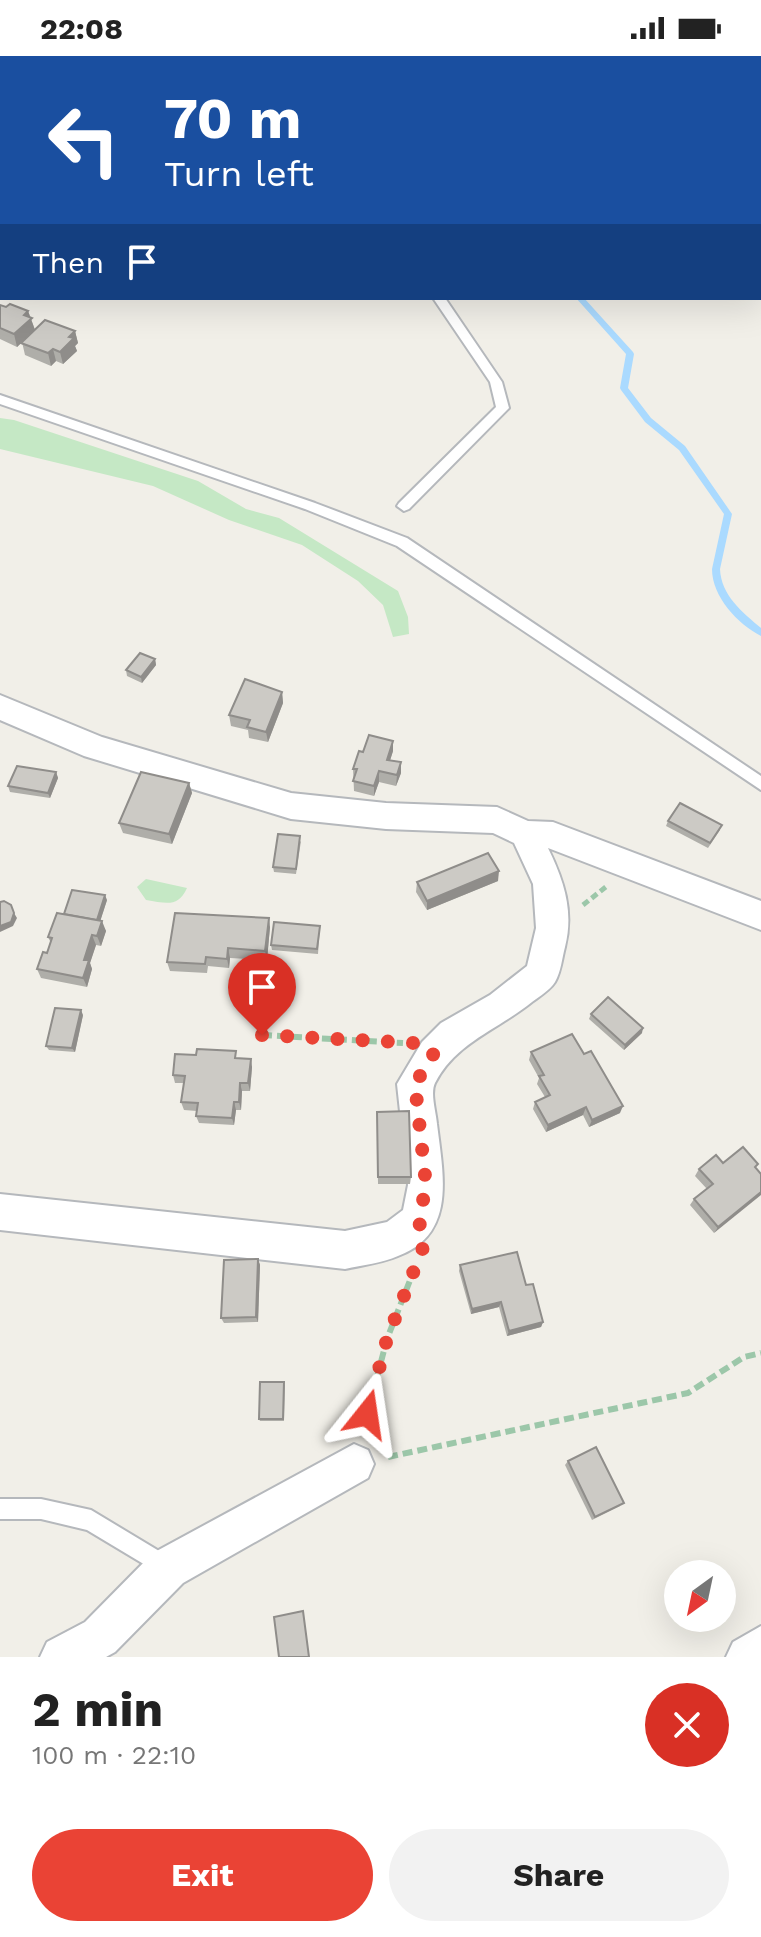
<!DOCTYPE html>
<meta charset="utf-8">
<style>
body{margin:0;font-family:"Work Sans",sans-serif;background:#f2f2f2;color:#222;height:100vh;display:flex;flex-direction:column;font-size:30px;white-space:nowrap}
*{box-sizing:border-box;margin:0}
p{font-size:26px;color:#767676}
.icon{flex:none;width:44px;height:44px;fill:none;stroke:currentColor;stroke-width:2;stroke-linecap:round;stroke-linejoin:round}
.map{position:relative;height:1601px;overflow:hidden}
.sheet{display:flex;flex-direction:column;background:#fff;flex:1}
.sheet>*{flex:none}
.hud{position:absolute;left:0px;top:0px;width:762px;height:244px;box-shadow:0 8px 32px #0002;background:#1a4fa0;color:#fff;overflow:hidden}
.needle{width:52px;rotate:213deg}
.controls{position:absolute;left:664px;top:1504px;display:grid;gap:16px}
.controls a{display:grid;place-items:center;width:72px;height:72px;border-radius:50%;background:#fff;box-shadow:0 8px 32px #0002;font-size:40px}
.pin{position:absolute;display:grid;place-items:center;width:68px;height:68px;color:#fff;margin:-82px -34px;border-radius:50% 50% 50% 0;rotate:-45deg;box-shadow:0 0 8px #0007}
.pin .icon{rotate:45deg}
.me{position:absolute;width:88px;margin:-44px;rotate:15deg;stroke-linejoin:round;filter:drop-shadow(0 0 6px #0008)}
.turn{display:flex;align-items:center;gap:28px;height:168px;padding:0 32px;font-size:36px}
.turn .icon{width:104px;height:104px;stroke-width:2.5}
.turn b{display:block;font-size:56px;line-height:68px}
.then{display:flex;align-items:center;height:76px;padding:0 32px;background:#0003;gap:16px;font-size:30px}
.round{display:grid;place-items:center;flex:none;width:84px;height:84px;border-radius:42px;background:#f2f2f2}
.head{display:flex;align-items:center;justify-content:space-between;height:136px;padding:0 32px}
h1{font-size:48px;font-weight:700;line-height:60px}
.action{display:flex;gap:16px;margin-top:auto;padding:16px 32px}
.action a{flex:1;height:92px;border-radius:48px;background:#ea4335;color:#fff;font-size:32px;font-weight:700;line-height:92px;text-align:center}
.action a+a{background:#f2f2f2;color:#222}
.status{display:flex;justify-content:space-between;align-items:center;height:56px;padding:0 40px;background:#fff;direction:ltr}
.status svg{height:22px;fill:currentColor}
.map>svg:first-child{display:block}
</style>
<div class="status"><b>22:08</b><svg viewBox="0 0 49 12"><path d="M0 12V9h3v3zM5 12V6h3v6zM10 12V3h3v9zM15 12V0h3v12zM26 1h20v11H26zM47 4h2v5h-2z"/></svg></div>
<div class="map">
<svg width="761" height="1601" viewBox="0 0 761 1601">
<rect width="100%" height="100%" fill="#f1efe8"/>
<g fill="#c5e8c5">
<path d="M0 362 14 364 198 425 246 453 279 462 398 535 408 561 409 578 393 581 383 549 358 525 302 489 229 464 153 430 0 393Z"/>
<path d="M146 823 187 832C178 852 166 847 146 844L137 831Z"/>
</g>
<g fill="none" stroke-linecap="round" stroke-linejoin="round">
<g fill="#aadaff" fill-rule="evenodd">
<path d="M241 0H259L262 2H244Z"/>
<path d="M471 0H477L478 2H472Z"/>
<path d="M576 242H584L633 296 634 298 628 332 651 362 685 390 732 458 720 513C721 539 742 556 761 572V580C738 568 712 541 712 513L724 458 679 394 645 366 621 334 620 332 626 298Z"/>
</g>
<g stroke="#b5b8bc" stroke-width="4">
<g id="service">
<path d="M41 0H60L61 2H42Z"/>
<rect x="0" y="41" width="2" height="7"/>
<path d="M433 242H445L502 326 509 352 409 453 404 455 397 450 399 447 496 351 490 326Z"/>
<path d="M0 339 315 447 407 482 761 720V734L397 490 305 453 0 348Z"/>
<path d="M0 1443H41L91 1454 174 1504 178 1511 174 1518 167 1522 87 1474 41 1463H0Z"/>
</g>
</g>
<g stroke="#b5b8bc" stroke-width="4">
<g id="minor">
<path d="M682 0H703L704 2H683Z"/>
<path d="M760 75 761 76V91L760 90Z"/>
<path d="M0 639 102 681 291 737 386 747 497 751 528 765 553 766 761 845V874L548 792C564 825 574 855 565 891 562 902 561 916 555 926 550 934 540 940 532 946 499 973 456 986 435 1027 430 1037 436 1056 437 1068 443 1118 457 1178 398 1200 382 1207 363 1209 345 1213L0 1174V1138L345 1175 387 1166 403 1154 408 1129 397 1028 422 986 441 967 490 939 527 910 536 872 533 828 514 787 493 777 386 773 291 763 84 700 0 664Z"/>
<path d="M354 1388 368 1394 374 1408 368 1422 183 1527 115 1596 106 1601H40L47 1586 85 1566 153 1497Z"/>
<path d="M761 1570V1601H726L733 1586Z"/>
</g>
</g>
<path stroke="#9cc7a9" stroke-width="5" stroke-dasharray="7 4" stroke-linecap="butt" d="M583 849 607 830"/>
<g stroke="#9cc7a9" stroke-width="6" stroke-dasharray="10 5" stroke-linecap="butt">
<path d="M262 979 403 987"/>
<path d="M362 1378 387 1283 416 1209"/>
<path d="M388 1401 688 1337 744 1301 761 1297"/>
</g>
<use href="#service" fill="#fff" fill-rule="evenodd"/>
<use href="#minor" fill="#fff" fill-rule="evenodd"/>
</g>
<g fill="#afaea9">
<path d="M0 249 6 251 28 255 35 274 75 275 78 287 75 290 77 295 63 308 56 305 51 310 25 299 22 286 17 291 0 283Z"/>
<path d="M155 603 156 609 142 627 127 620 126 614Z"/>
<path d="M282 636 283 647 268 686 249 682 248 674 231 670 229 659Z"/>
<path d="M393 695 390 704 401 706V717L396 730 379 726 374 740 354 735 353 713 363 696Z"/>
<path d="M56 716 58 722 50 742 10 736 8 730Z"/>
<path d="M189 727 192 737 172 788 123 777 119 767Z"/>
<path d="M668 765 720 774 708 792 666 770Z"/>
<path d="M301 785 296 818 274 816 273 811Z"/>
<path d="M498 825 427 854 416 836 417 826Z"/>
<path d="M107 844 100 865 106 875 101 890 96 889 90 907 92 913 87 931 41 922 37 913 47 897 51 887 48 881 64 858Z"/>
<path d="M320 870 318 898 272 894 271 889Z"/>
<path d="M270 871 267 904 230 902 229 912 208 910 207 917 170 915 167 906Z"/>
<path d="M591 958 642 977 624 994 589 963Z"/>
<path d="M83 959 75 996 49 994 46 990Z"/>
<path d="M531 996 620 1057 589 1071 583 1059 546 1076 533 1053 535 1046 545 1041 537 1028 539 1022 529 1004Z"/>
<path d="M238 1002 252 1011 250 1035H242L241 1054H236L234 1069 199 1067 196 1060 197 1055 184 1054 181 1046 184 1027H175L173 1019Z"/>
<path d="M377 1063 411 1121 410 1128H378Z"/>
<path d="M723 1107 755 1112 761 1118 714 1177 690 1149 694 1143 707 1133 695 1120 699 1113Z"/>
<path d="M258 1203 260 1209 258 1266 224 1267 221 1262Z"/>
<path d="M460 1209 526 1229 543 1266 541 1271 507 1280 499 1251 471 1258 459 1215Z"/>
<path d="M285 1328 284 1365H260L259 1363Z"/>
<path d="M568 1405 620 1450 592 1464 565 1409Z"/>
</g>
<g fill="#8f8d8a">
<path d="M28 255 35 274 17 291 14 278 24 259Z"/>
<path d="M75 275 78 287 75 290 77 295 63 308 60 296 69 281Z"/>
<path d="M53 293 56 305 51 310 48 297Z"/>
<path d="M155 603 156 609 142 627 141 621Z"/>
<path d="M282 636 283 647 268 686 266 676Z"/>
<path d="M393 685V695L387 714V704Z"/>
<path d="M401 706V717L396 730 397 719Z"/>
<path d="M379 715V726L374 740V730Z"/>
<path d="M56 716 58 722 50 742 48 737Z"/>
<path d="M189 727 192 737 172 788 169 778Z"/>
<path d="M499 815 498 825 427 854V845Z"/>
<path d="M105 839 107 844 99 869 97 864Z"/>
<path d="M14 857 17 862 13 870 0 876V870Z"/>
<path d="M269 862 270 871 267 904 265 895Z"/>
<path d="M102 865 106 875 101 890 97 880Z"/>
<path d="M92 879 96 889 90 907 92 913 87 931 83 922 84 904Z"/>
<path d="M228 892 230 902 229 912 227 903Z"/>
<path d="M81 954 83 959 75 996 72 992Z"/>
<path d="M643 972 642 977 624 994 625 989Z"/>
<path d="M251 1003 252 1011 250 1035 248 1027Z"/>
<path d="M240 1027 242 1035 241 1054 239 1046Z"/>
<path d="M234 1046 236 1054 234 1069 232 1062Z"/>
<path d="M623 1050 620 1057 589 1071 592 1064Z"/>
<path d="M586 1051 583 1059 546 1076 548 1069Z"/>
<path d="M761 1136V1139L714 1177 718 1171Z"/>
<path d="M258 1203 260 1209 258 1266 256 1261Z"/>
<path d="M501 1246 499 1251 471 1258 472 1253Z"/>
<path d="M543 1266 541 1271 507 1280 509 1275Z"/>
</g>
<g fill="#cccac5" stroke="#8f8d8a" stroke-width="2">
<path d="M10 248 28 255 24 259 32 262 14 278 0 272V249L6 251Z"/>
<path d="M45 264 75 275 69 281 74 282 60 296 53 293 48 297 21 287Z"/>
<path d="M140 597 155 603 141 621 126 614Z"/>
<path d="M245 623 282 636 266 676 247 671 250 664 229 659Z"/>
<path d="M369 679 393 685 387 704 401 706 397 719 379 715 374 730 353 725 357 713H353L359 695 363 696Z"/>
<path d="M17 710 56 716 48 737 8 730Z"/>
<path d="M141 716 189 727 169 778 119 767Z"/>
<path d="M680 747 722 769 710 787 668 765Z"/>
<path d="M278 778 300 780 296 813 273 811Z"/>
<path d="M488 797 499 815 427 845 417 826Z"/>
<path d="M72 834 105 839 97 864 64 858Z"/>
<path d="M4 845 11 849 14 857 11 866 0 870V846Z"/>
<path d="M57 857 102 865 97 880 92 879 84 904H89L83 922 37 913 43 896 47 897 52 882 48 881Z"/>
<path d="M175 857 269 862 265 895 228 892 227 903 206 901 205 908 167 906Z"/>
<path d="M274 866 320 870 317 893 271 889Z"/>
<path d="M608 941 643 972 625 989 591 958Z"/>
<path d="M55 952 81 954 72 992 46 990Z"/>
<path d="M572 978 584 998 591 995 623 1050 592 1064 586 1051 548 1069 535 1046 550 1039 539 1020 544 1019 531 996Z"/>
<path d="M197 993 236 995 235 1002 251 1003 248 1027H240L239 1046H234L232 1062 196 1060 198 1047 181 1046 185 1020 173 1019 175 998 196 999Z"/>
<path d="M409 1055 411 1121H378L377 1056Z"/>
<path d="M743 1091 758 1108 755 1111 761 1118V1136L718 1171 694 1143 713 1128 699 1113 716 1099 723 1107Z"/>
<path d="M517 1196 526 1229 533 1228 543 1266 509 1275 501 1246 472 1253 460 1209Z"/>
<path d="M258 1203 256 1261 221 1262 224 1204Z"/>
<path d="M260 1326H284L283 1363H259Z"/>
<path d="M596 1391 624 1447 595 1461 568 1405Z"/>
<path d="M303 1555 309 1601H279L274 1561Z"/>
</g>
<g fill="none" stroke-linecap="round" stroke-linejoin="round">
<path stroke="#ea4335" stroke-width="14" stroke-dasharray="0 25.2" d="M262 979 415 987 434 997 415 1028 426 1129 419 1165 424 1189 387 1283 367 1358"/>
</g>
</svg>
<div class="controls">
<a><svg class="needle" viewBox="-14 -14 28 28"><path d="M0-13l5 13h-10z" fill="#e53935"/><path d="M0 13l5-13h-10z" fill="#767676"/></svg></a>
</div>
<div class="pin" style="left:262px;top:979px;background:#d93025"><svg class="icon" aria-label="arrive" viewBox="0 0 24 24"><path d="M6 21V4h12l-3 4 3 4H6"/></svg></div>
<svg class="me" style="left:367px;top:1358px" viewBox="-20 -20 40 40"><path d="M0-17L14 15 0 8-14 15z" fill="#ea4335" stroke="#fff" stroke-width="4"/></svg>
<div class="hud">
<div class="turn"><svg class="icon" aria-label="left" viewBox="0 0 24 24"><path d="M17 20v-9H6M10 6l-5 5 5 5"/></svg><div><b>70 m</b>Turn left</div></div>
<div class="then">Then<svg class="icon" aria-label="arrive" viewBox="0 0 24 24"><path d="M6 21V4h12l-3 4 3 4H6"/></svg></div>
</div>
</div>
<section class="sheet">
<div class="head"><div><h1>2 min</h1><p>100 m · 22:10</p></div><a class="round" style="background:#d93025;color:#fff"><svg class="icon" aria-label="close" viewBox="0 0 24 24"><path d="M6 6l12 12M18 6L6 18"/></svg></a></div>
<div class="action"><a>Exit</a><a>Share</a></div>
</section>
